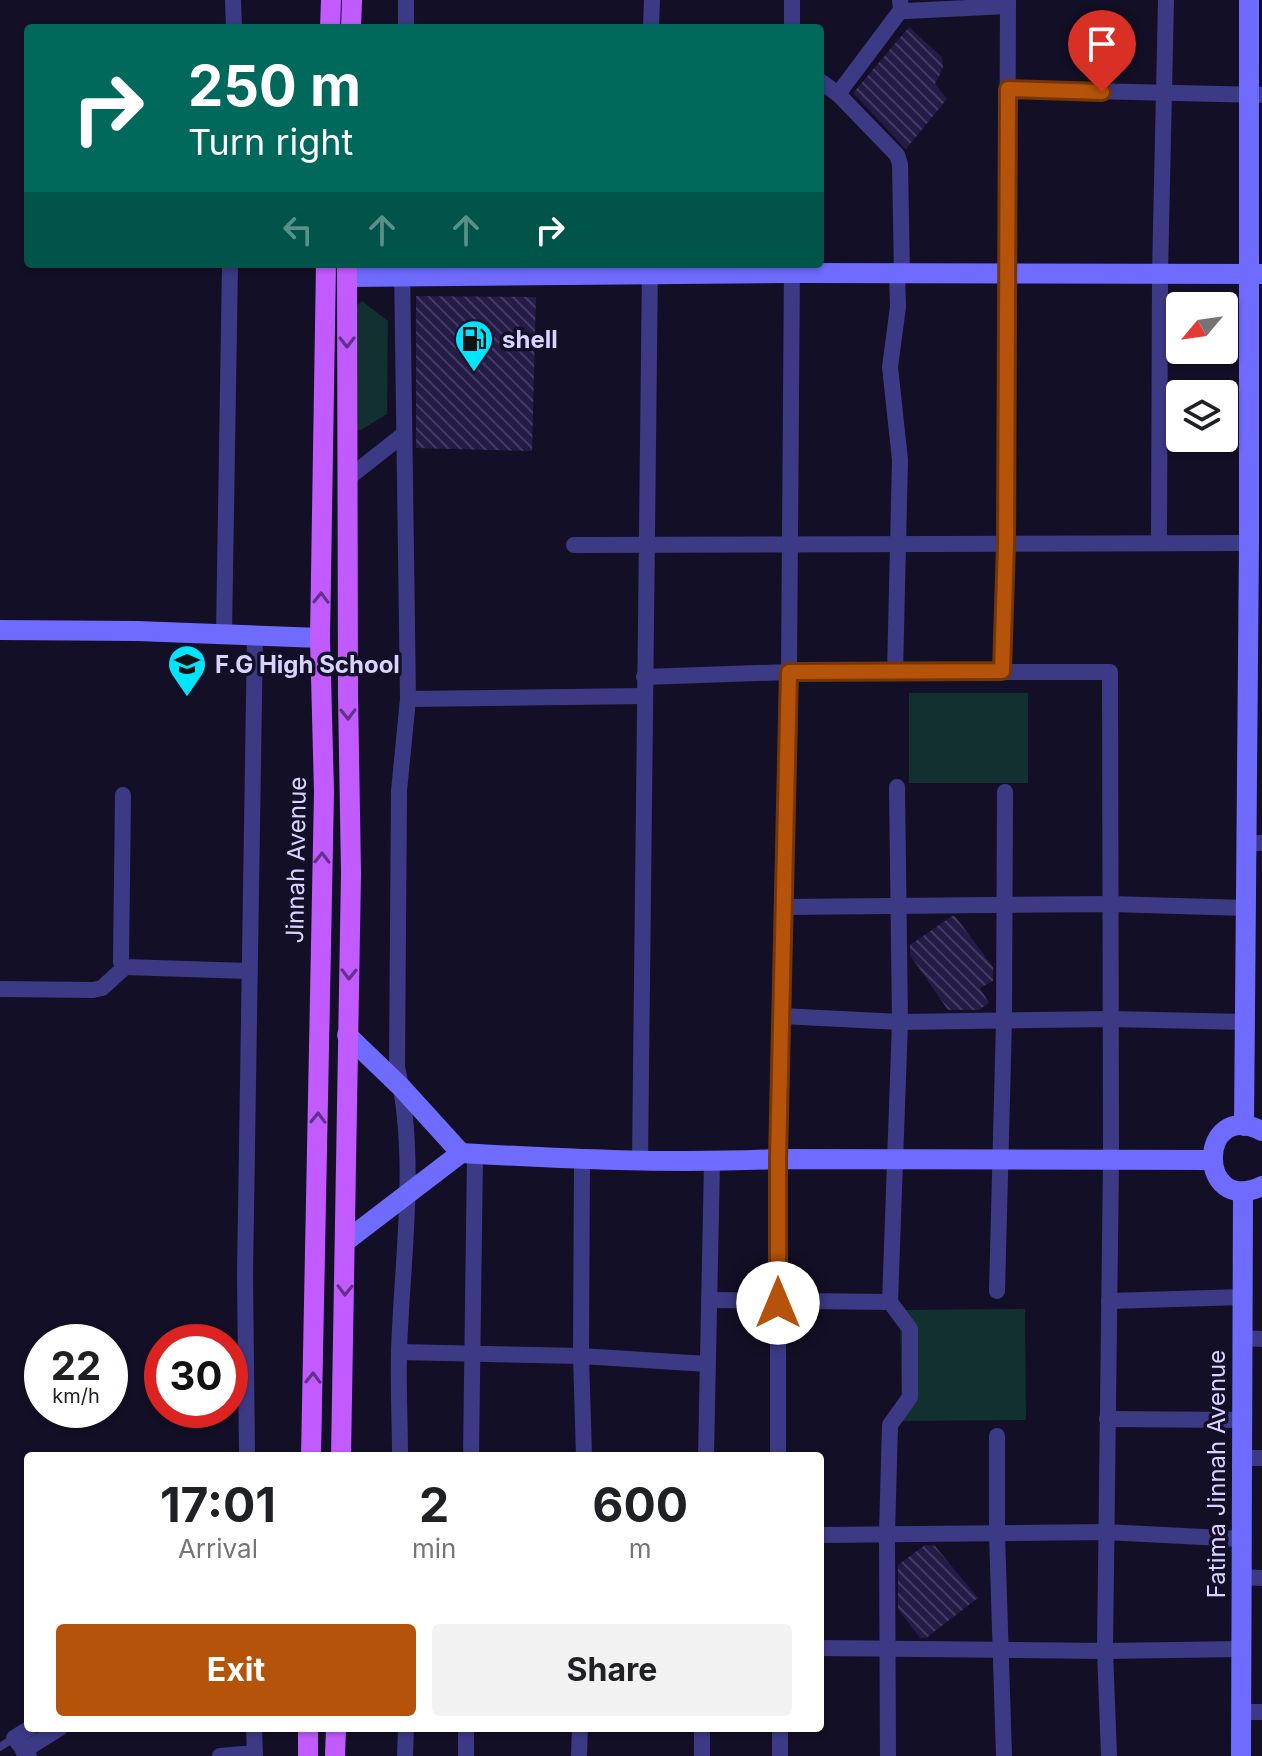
<!DOCTYPE html>
<style>
body{margin:0;font-family:Inter,sans-serif;background:#f2f2f2;color:#202124;height:100vh;display:flex;flex-direction:column;font-size:30px;white-space:nowrap}
*{box-sizing:border-box;margin:0}
p{font-size:26px;color:#757577}
.icon{flex:none;width:44px;height:44px;fill:none;stroke:currentColor;stroke-width:2;stroke-linecap:round;stroke-linejoin:round}
.map{position:relative;flex:1;overflow:hidden}
.side{position:absolute;left:24px;top:1452px;width:800px;height:280px;display:flex;flex-direction:column;background:#fff;border-radius:8px;box-shadow:0 2px 6px #0004}
.side>*{flex:none}
.top-card{position:absolute;left:24px;top:24px;width:800px;height:244px;border-radius:8px;box-shadow:0 2px 6px #0004;background:#00695c;color:#fff;overflow:hidden}
.needle{width:52px;rotate:241deg}
.buttons{position:absolute;left:1166px;top:292px;display:grid;gap:16px}
.buttons a{display:grid;place-items:center;width:72px;height:72px;border-radius:8px;background:#fff;box-shadow:0 2px 6px #0004;font-size:40px}
.speed{position:absolute;left:24px;top:1324px;display:flex;gap:16px;font-size:40px;font-weight:700;text-align:center}
.speed>*{display:grid;place-content:center;width:104px;height:104px;border-radius:50%;background:#fff;box-shadow:0 2px 6px #0004;line-height:1}
.speed small{font-size:20px;font-weight:400}
.speed .limit{border:12px solid #d22;background:#fff;color:#111}
.pin{position:absolute;display:grid;place-items:center;width:68px;height:68px;color:#fff;margin:-82px -34px;border-radius:50% 50% 50% 0;rotate:-45deg;box-shadow:0 0 8px #0007}
.pin .icon{rotate:45deg}
.me{position:absolute;width:88px;margin:-44px;rotate:0deg;stroke-linejoin:round;filter:drop-shadow(0 0 6px #0008)}
.turn{display:flex;align-items:center;gap:28px;height:168px;padding:0 32px;font-size:36px}
.turn .icon{width:104px;height:104px;stroke-width:2.5}
.turn b{display:block;font-size:56px;line-height:68px}
.lanes{display:flex;align-items:center;height:76px;padding:0 32px;background:#0003;justify-content:center;gap:40px;direction:ltr}
.lanes .off{opacity:.35}
.eta{display:flex;justify-content:space-evenly;align-items:center;height:136px;text-align:center}
.eta b{font-size:48px;font-weight:700;line-height:56px}
.primary-button{display:flex;gap:16px;margin-top:auto;padding:16px 32px}
.primary-button a{flex:1;height:92px;border-radius:8px;background:#b45309;color:#fff;font-size:32px;font-weight:700;line-height:92px;text-align:center}
.primary-button a+a{background:#f2f2f2;color:#202124}
.map>svg:first-child{display:block}
</style>
<div class="map">
<svg width="1262" height="1756" viewBox="0 0 1262 1756">
<defs>
<pattern id="building-back-hatch" width="6" height="6" patternUnits="userSpaceOnUse" patternTransform="scale(2)"><rect width="6" height="6" fill="#241b47"/><path d="M-1 5l2 2M0 0l6 6M5-1l2 2" fill="none" stroke="#433b63"/></pattern>
</defs>
<rect width="100%" height="100%" fill="#130f26"/>
<g fill="#12302f">
<path d="M362 301 388 321 387 414 361 430 354 431 356 306Z"/>
<rect x="909" y="693" width="119" height="90"/>
<path d="M1025 1309 1026 1420 902 1421 900 1310Z"/>
</g>
<g fill="url(#building-back-hatch)">
<path d="M909 27 942 57 943 68 935 84 947 99 906 149 853 93Z"/>
<path d="M416 296 536 297 532 451 416 448Z"/>
<path d="M952 916H955L993 967V981L980 988 989 1003 979 1010H948L910 955V945Z"/>
<path d="M925 1545 935 1546 978 1598 926 1638H920L898 1609V1565Z"/>
</g>
<g fill="none" stroke-linecap="round" stroke-linejoin="round">
<path stroke="#3d3a85" stroke-width="8" d="M0 1747 14 1738"/>
<g stroke="#3d3a85" stroke-width="16">
<path d="M233 0 234 28"/>
<path d="M792 0V28"/>
<path d="M900 0 901 10 906 11 1008 6"/>
<path d="M406 28V0"/>
<path d="M651 28 652 0"/>
<path d="M820 81 838 94 897 155 900 164 902 273"/>
<path d="M1008 89 1262 95"/>
<path d="M838 94 901 10"/>
<path d="M347 479 404 434"/>
<path d="M1159 543 1160 274 1166 0"/>
<path d="M574 545 1249 543"/>
<path d="M224 634 230 264"/>
<path d="M1002 671 1006 544 1008 0"/>
<path d="M895 673 900 460 890 367 898 307 897 273"/>
<path d="M644 677 789 672H1110L1111 1160 1105 1651 1109 1756"/>
<path d="M408 699 644 696"/>
<path d="M123 795 121 962 125 967 248 971"/>
<path d="M1245 843H1262"/>
<path d="M784 907 1110 904 1246 908"/>
<path d="M0 989 93 990 102 988 125 967"/>
<path d="M781 1016 900 1022 1110 1019 1246 1022"/>
<path d="M582 1160 581 1356 584 1456"/>
<path d="M640 1161 650 264"/>
<path d="M997 1291 1004 1021 1005 792"/>
<path d="M709 1300 890 1302"/>
<path d="M1109 1301 1243 1297"/>
<path d="M1242 1338 1262 1339"/>
<path d="M399 1352 581 1356 707 1364"/>
<path d="M1107 1419 1242 1420"/>
<path d="M997 1436V1533L1004 1756"/>
<path d="M247 1456 245 1275 255 635"/>
<path d="M400 1456C400 1422 398 1387 399 1352 402 1257 418 1161 397 1067L399 791 408 699 402 264"/>
<path d="M471 1456 475 1154"/>
<path d="M706 1456 712 1162"/>
<path d="M778 1456V1159L789 672 792 264"/>
<path d="M1242 1458H1262"/>
<path d="M820 1535 1105 1532 1242 1539"/>
<path d="M1241 1577 1262 1578"/>
<path d="M820 1648 1105 1651 1241 1649"/>
<path d="M1241 1712H1262"/>
<path d="M254 1728 255 1756"/>
<path d="M780 1728V1756"/>
<path d="M23 1751 60 1728"/>
<path d="M29 1756 14 1738 30 1728"/>
<path d="M220 1756 255 1753"/>
<path d="M405 1756 406 1728"/>
<path d="M466 1756V1728"/>
<path d="M579 1756 580 1728"/>
<path d="M702 1756V1728"/>
<path d="M888 1756 887 1534 890 1425 910 1397V1329L890 1302 900 1022 897 787"/>
</g>
<g stroke="#6f6bff" stroke-width="20">
<path d="M347 277 792 273 1262 274"/>
<path d="M0 630 137 631 320 638"/>
<path d="M347 1035 401 1087 461 1153"/>
<path d="M1244 1126 1249 543V0"/>
<path d="M1262 1131C1197 1098 1196 1217 1262 1186"/>
<path d="M346 1241 461 1153C566 1159 672 1164 778 1159L1211 1160"/>
<path d="M1241 1756 1243 1192"/>
</g>
<g stroke="#c25bff" stroke-width="20">
<path d="M330 28 331 0"/>
<path d="M351 28 352 0"/>
<path d="M311 1456 324 792 320 638 326 264"/>
<path d="M341 1456 351 873 348 694 347 264"/>
<path d="M308 1728V1756"/>
<path d="M335 1756 336 1728"/>
</g>
</g>
<defs><path id="oneway-chevron" d="M-2-3.5L2.5 0L-2 3.5" fill="none" stroke-width="1.6" stroke-linecap="round" stroke-linejoin="round" transform="scale(2)"/></defs>
<g stroke="#623188">
<use href="#oneway-chevron" transform="translate(347 342) rotate(90)"/>
<use href="#oneway-chevron" transform="translate(321 598) rotate(-89)"/>
<use href="#oneway-chevron" transform="translate(348 714) rotate(89)"/>
<use href="#oneway-chevron" transform="translate(322 858) rotate(-89)"/>
<use href="#oneway-chevron" transform="translate(349 974) rotate(91)"/>
<use href="#oneway-chevron" transform="translate(318 1118) rotate(-89)"/>
<use href="#oneway-chevron" transform="translate(345 1290) rotate(91)"/>
<use href="#oneway-chevron" transform="translate(313 1378) rotate(-89)"/>
</g>
<g fill="none" stroke-linecap="round" stroke-linejoin="round">
<g stroke="#753606" stroke-width="20">
<path id="route" d="M778 1303V1159L789 672 1002 671 1006 544 1008 89 1102 92"/>
</g>
<use href="#route" stroke="#b45309" stroke-width="14"/>
</g>
<defs>
<g id="fuel-pin" transform="scale(2)"><path d="M0 17L-7.5 6A9.5 9.5 0 1 1 7.5 6Z" fill="#00e5ff" stroke="#130f26"/><path d="M-5.5-6h7V0h2V4h1.3V-2.5L3-4.5l.8-.8L6-3V5H2.5V1h-1V6h-7ZM-4.2-4.7v3.2H.2V-4.7Z" fill="#111"/></g>
<g id="school-pin" transform="scale(2)"><path d="M0 17L-7.5 6A9.5 9.5 0 1 1 7.5 6Z" fill="#00e5ff" stroke="#130f26"/><path d="M0-5L7-2L0 1L-7-2ZM-4 1L0 2.5L4 1V4Q0 6-4 4Z" fill="#111"/></g>
</defs>
<g fill-rule="evenodd">
<use href="#fuel-pin" x="474" y="339"/>
<use href="#school-pin" x="187" y="664"/>
</g>
<g text-anchor="middle" dominant-baseline="central" stroke-width="7" stroke-linejoin="round" paint-order="stroke">
<g font-size="24" font-weight="bold" fill="#d9d4ff" stroke="#130f26" text-anchor="start">
<text x="502" y="339">shell</text>
<text x="215" y="664">F.G High School</text>
</g>
<g font-size="24" fill="#d9d4ff" stroke="#130f26">
<text transform="translate(296 860) rotate(-89)">Jinnah Avenue</text>
<text transform="translate(1216 1474) rotate(-90)">Fatima Jinnah Avenue</text>
</g>
</g>
</svg>
<div class="buttons">
<a><svg class="needle" viewBox="-14 -14 28 28"><path d="M0-13l5 13h-10z" fill="#e53935"/><path d="M0 13l5-13h-10z" fill="#757577"/></svg></a>
<a><svg class="icon" aria-label="layers" viewBox="0 0 24 24"><path d="M12 4l9 5-9 5-9-5zM3 14l9 5 9-5"/></svg></a>
</div>
<div class="speed"><div>22<small>km/h</small></div><div class="limit">30</div></div>
<div class="pin" style="left:1102px;top:92px;background:#d93025"><svg class="icon" aria-label="arrive" viewBox="0 0 24 24"><path d="M6 21V4h12l-3 4 3 4H6"/></svg></div>
<svg class="me" style="left:778px;top:1303px" viewBox="-20 -20 40 40"><circle r="19" fill="#fff"/><path d="M0-13L10 11 0 6-10 11z" fill="#b45309"/></svg>
<div class="top-card">
<div class="turn"><svg class="icon" aria-label="right" viewBox="0 0 24 24"><path d="M7 20v-9h11M14 6l5 5-5 5"/></svg><div><b>250 m</b>Turn right</div></div>
<div class="lanes"><svg class="icon off" aria-label="left" viewBox="0 0 24 24"><path d="M17 20v-9H6M10 6l-5 5 5 5"/></svg><svg class="icon off" aria-label="ahead" viewBox="0 0 24 24"><path d="M12 20V5M6 11l6-6 6 6"/></svg><svg class="icon off" aria-label="ahead" viewBox="0 0 24 24"><path d="M12 20V5M6 11l6-6 6 6"/></svg><svg class="icon" aria-label="right" viewBox="0 0 24 24"><path d="M7 20v-9h11M14 6l5 5-5 5"/></svg></div>
</div>
<section class="side">
<div class="eta">
<div><b>17:01</b><p>Arrival</p></div>
<div><b>2</b><p>min</p></div>
<div><b>600</b><p>m</p></div>
</div>
<div class="primary-button"><a>Exit</a><a>Share</a></div>
</section>
</div>
